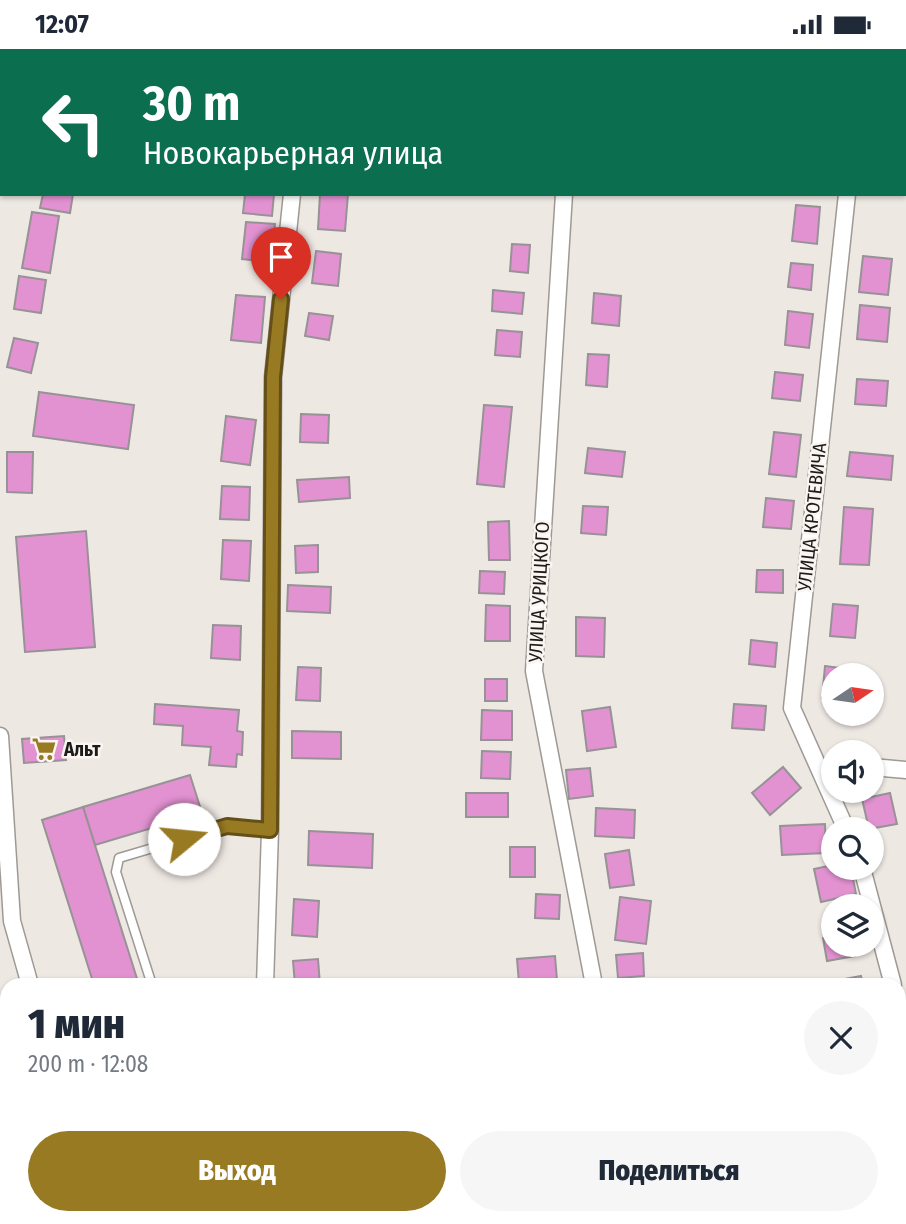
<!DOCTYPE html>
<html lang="ru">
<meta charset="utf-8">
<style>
body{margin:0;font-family:"Fira Sans Condensed",sans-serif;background:#f6f6f7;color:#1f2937;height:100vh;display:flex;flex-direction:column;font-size:26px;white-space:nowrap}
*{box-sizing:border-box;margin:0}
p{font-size:23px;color:#747a83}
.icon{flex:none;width:38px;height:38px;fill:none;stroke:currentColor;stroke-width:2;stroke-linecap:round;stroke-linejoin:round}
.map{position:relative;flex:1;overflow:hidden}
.side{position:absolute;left:0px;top:929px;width:906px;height:247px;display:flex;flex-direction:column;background:#fff;border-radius:21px 21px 0 0;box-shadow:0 2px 5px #0004}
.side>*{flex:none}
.hud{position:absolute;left:0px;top:0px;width:906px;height:147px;box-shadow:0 2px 5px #0004;background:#0b6e4f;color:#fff;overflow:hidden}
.needle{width:46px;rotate:77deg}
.tools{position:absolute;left:821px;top:614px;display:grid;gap:14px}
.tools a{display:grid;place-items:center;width:63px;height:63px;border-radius:50%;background:#fff;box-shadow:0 2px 5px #0004;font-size:35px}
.pin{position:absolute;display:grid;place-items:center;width:60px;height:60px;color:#fff;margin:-72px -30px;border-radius:50% 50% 50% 0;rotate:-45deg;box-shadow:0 0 7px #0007}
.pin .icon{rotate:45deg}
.me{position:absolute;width:77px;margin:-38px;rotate:73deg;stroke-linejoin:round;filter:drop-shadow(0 0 5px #0008)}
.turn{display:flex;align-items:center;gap:24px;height:147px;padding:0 28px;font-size:32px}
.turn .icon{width:91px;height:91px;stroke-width:2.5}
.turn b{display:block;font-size:49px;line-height:60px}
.round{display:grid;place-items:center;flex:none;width:74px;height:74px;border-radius:37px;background:#f6f6f7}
.headline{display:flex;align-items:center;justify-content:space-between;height:119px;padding:0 28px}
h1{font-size:42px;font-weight:800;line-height:52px}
.action{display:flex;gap:14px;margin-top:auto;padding:14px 28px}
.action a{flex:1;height:80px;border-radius:42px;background:#987a23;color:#fff;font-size:28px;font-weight:800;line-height:80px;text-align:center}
.action a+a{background:#f6f6f7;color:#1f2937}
.status{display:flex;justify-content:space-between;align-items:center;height:49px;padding:0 35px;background:#fff;direction:ltr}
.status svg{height:19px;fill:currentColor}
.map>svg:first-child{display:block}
</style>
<div class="status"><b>12:07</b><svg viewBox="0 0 49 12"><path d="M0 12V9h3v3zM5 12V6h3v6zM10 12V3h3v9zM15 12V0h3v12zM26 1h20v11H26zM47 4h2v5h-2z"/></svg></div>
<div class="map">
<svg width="906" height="1175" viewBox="0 0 906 1175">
<rect width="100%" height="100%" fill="#eee8e3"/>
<g fill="#e292d1" stroke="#979296" stroke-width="2">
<path d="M43 145H73L70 164 40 159Z"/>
<path d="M245 145H274L272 167 243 164Z"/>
<path d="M320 145H348L345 182 318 180Z"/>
<path d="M796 156 820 158 817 195 792 192Z"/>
<path d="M32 163 59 167 50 224 22 219Z"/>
<path d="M246 173 275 175 271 213 242 210Z"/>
<path d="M512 195 530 196 528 224 510 222Z"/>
<path d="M316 202 341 205 338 237 312 234Z"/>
<path d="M863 207 892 210 888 246 859 243Z"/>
<path d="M791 214 813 216 811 241 788 238Z"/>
<path d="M19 227 46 231 41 264 14 260Z"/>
<path d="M493 241 524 244 522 265 492 262Z"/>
<path d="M594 244 621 247 619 277 592 274Z"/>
<path d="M236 246 265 248 261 294 231 291Z"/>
<path d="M860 256 890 259 887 293 857 290Z"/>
<path d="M788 262 813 265 809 299 785 296Z"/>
<path d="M309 264 333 267 329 291 305 287Z"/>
<path d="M497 281 522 283 520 308 495 306Z"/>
<path d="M14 289 38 294 31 324 7 318Z"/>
<path d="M588 305 609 306 607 338 586 336Z"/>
<path d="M775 323 803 326 800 352 772 349Z"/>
<path d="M857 330 888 332 886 357 855 355Z"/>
<path d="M39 343 134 356 128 400 33 387Z"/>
<path d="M484 356 512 358 504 438 477 435Z"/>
<path d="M301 365 329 366 328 394 300 393Z"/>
<path d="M226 367 256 371 250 416 221 412Z"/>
<path d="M774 383 801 386 796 428 769 425Z"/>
<path d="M588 399 625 403 622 428 585 424Z"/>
<path d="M7 403H33L32 444 7 443Z"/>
<path d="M850 403 893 407 891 431 847 427Z"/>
<path d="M349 428 350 449 299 453 297 431Z"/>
<path d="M222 437 250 438 249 471 220 470Z"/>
<path d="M766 449 794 452 791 480 763 478Z"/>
<path d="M583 457 608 458 606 486 581 484Z"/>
<path d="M844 458 873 460 869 516 840 515Z"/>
<path d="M509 472 510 511H489L488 473Z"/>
<path d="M86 482 95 598 25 603 16 488Z"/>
<path d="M223 491 251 492 249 532 221 530Z"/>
<path d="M318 496V523L296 524 295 497Z"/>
<path d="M757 521H783V544L756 543Z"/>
<path d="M480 522 505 523 504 545 479 544Z"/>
<path d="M288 536 331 538 330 564 287 562Z"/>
<path d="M833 555 858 557 855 589 830 587Z"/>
<path d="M486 556 510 557V592H485Z"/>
<path d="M576 568 605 569 604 608 576 607Z"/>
<path d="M213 576 241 577 240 611 211 609Z"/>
<path d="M751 591 777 594 775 618 749 615Z"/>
<path d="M825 617 856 621 855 626H833V650L822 649Z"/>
<path d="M298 618 321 619 320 652 296 651Z"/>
<rect x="485" y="630" width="22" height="22"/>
<path d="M155 655 239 661 237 682 243 683 242 706 237 705 236 718 209 716 211 698 182 696 183 677 154 675Z"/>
<path d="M734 655 766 657 764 681 732 679Z"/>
<path d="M610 658 616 698 587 702 582 662Z"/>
<path d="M482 661 512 662V691H481Z"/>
<path d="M292 682 341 683V710L292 709Z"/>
<path d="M64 687 66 711 24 714 22 690Z"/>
<path d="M482 702 511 703 510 730 481 729Z"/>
<path d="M783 718 801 739 770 766 752 744Z"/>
<path d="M590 719 593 747 569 750 566 721Z"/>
<path d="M190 726 202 764 95 796 83 758Z"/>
<rect x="466" y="744" width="42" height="24"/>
<path d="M890 744 897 775 869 780 862 750Z"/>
<path d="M83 758 139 936H94L42 771Z"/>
<path d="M596 759 635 761 634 789 595 787Z"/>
<path d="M825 775 826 804 782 806 780 777Z"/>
<path d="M309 782 373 785 372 819 308 816Z"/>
<rect x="510" y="798" width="25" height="30"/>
<path d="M629 801 634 836 610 839 605 805Z"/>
<path d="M833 816V819H851L856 845 821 853 814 820Z"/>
<path d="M536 845 560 846 559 870 535 869Z"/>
<path d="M620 848 651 852 646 895 615 891Z"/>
<path d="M294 850 319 852 317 888 292 886Z"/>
<path d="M833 887V896H853L855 907 827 912 823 889Z"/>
<path d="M643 904 644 927 618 929 616 906Z"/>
<path d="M555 907 557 931 519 934 517 910Z"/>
<path d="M318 910 320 936H295L293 912Z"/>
<path d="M861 927 863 936H839V931Z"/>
<path d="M906 1101V1145L900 1146V1103Z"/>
<path d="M370 1169H402L401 1175 369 1172Z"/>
<path d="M421 1169H449L448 1175H421Z"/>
<path d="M468 1169H501L500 1175H467Z"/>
<path d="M573 1169H605V1175H572Z"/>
</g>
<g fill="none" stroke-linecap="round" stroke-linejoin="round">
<g stroke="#9e9994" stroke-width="11">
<path id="lane" d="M152 936 116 823 119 809 227 777 270 781"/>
</g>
<g stroke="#9e9994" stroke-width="19">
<g id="street">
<path d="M5 2V0"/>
<path d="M306 2V0"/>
<path d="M573 2V0"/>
<path d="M862 2 863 0"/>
<path d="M0 38 2 25"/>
<path d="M564 145 534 622 594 936"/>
<path d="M0 687 12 872 30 936"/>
<path d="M872 718 906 721"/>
<path d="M846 780 792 659 847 145"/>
<path d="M862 819 893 936"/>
<path d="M265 936 270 781 273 328 292 145"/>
<path d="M900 961 906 985"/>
<path d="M0 1145 7 1146"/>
<path d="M162 1169 207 1175"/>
<path d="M268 1169V1175"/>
<path d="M647 1169 648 1175"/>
</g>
</g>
<use href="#lane" stroke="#fff" stroke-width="8"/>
<use href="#street" stroke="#fff" stroke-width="16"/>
</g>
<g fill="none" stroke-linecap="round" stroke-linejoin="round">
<g stroke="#634f17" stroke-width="18">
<path id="route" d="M184 790 227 777 270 781 273 328 281 250"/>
</g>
<use href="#route" stroke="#987a23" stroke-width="12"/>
</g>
<defs>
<g id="supermarket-bare" transform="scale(1.89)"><path d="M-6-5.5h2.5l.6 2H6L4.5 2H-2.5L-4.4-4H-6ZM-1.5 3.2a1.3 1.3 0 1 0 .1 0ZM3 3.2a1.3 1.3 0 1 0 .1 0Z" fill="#987a23" stroke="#fbf5f1" stroke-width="2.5" paint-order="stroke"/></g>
</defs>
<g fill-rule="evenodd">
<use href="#supermarket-bare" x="44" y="700"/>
</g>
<g text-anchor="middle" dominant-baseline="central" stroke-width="5" stroke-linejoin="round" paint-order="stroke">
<g font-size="19" fill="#1d1b1a" stroke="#fbf5f1">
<text transform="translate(812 468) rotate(-84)">УЛИЦА КРОТЕВИЧА</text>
<text transform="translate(539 543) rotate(-87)">УЛИЦА УРИЦКОГО</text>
</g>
<g font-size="19" font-weight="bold" fill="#1d1b1a" stroke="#fbf5f1" text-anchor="start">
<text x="64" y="700">Альт</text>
</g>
</g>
</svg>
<div class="tools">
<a><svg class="needle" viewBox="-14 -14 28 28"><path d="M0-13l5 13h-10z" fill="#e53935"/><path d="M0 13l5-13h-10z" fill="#747a83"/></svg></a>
<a><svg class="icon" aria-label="sound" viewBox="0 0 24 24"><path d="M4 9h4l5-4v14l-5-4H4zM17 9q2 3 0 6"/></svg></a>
<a><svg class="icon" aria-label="search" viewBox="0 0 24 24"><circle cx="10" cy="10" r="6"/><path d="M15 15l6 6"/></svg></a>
<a><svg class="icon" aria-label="layers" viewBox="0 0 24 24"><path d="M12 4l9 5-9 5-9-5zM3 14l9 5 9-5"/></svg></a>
</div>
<div class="pin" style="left:281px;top:250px;background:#d93025"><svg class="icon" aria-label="arrive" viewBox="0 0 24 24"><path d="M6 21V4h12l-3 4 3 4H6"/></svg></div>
<svg class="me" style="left:184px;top:790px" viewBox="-20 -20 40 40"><circle r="19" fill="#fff"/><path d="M0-13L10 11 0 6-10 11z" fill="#987a23"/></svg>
<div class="hud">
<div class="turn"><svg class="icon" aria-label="left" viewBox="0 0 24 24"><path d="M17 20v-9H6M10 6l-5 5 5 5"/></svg><div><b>30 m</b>Новокарьерная улица</div></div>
</div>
<section class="side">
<div class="headline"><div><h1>1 мин</h1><p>200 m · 12:08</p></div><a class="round"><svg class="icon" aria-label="close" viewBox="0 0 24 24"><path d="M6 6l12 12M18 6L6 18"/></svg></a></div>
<div class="action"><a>Выход</a><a>Поделиться</a></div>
</section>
</div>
